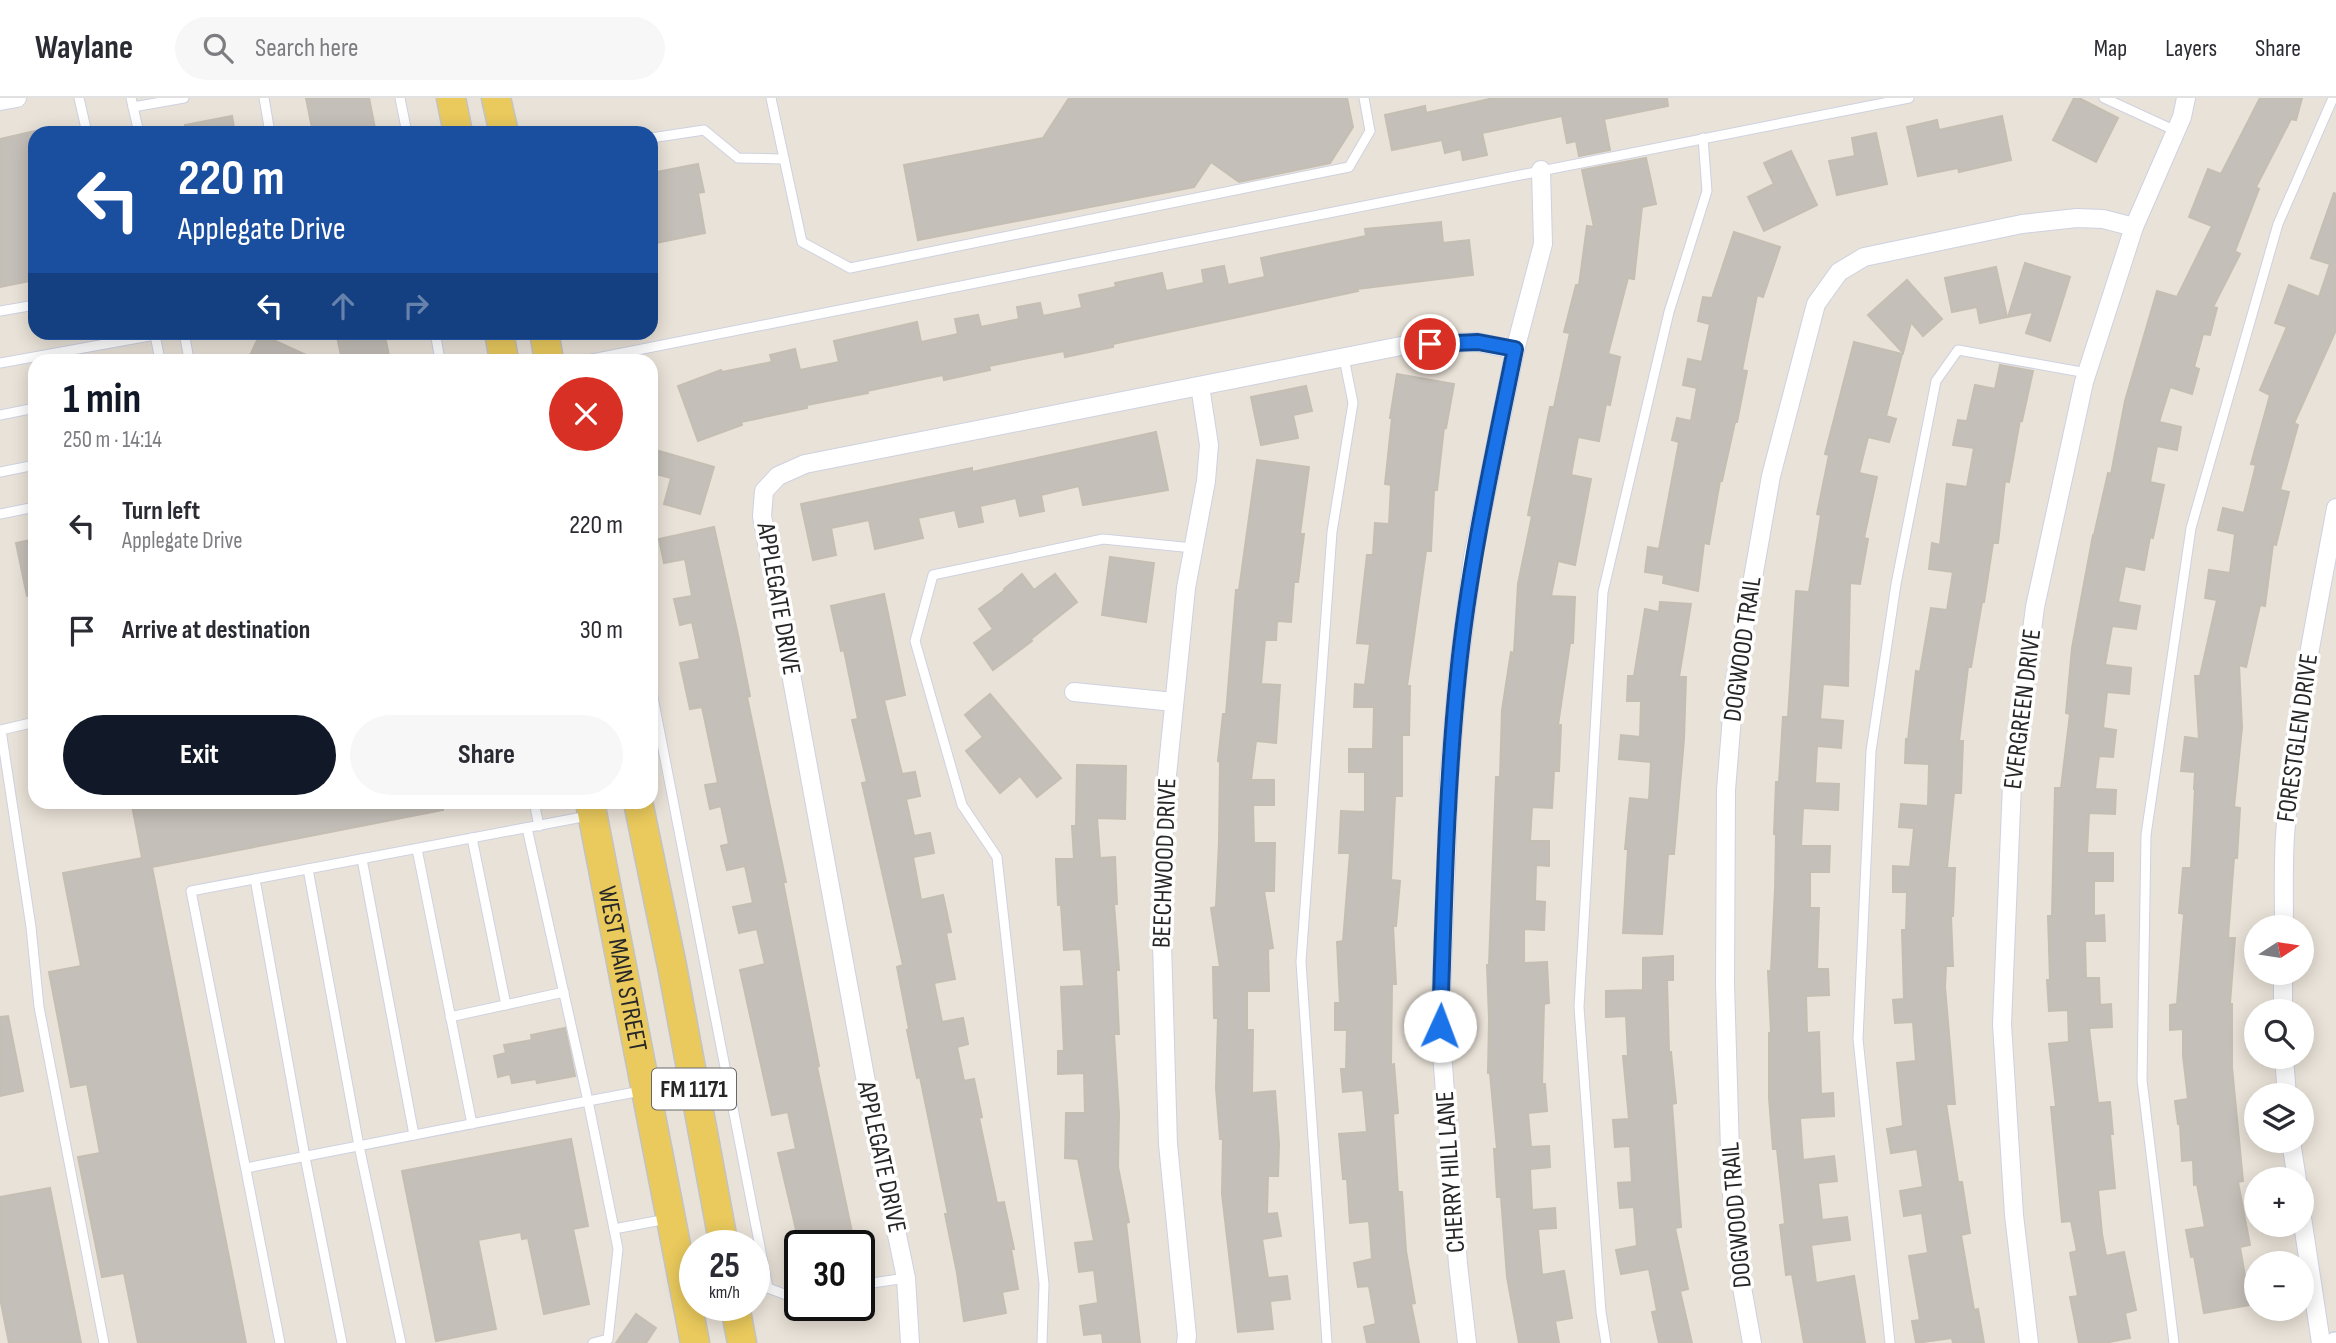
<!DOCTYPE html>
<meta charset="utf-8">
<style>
body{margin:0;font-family:"Sofia Sans Condensed",sans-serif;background:#f7f7f7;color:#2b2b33;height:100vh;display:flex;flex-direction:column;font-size:26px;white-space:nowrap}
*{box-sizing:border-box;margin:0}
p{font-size:23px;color:#7c7c81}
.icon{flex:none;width:38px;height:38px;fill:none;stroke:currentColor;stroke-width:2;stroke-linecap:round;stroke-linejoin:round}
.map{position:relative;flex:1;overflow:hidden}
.details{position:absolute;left:28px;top:256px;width:630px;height:455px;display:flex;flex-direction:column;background:#fff;border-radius:21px;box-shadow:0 4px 18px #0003}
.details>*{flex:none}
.guide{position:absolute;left:28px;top:28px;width:630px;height:214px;border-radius:21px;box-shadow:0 4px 18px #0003;background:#1a4fa0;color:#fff;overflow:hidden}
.needle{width:46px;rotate:78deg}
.tools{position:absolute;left:2244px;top:817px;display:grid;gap:14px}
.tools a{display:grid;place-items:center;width:70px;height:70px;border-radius:50%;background:#fff;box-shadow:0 4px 18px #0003;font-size:35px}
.speed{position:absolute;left:679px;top:1132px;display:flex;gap:14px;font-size:35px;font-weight:700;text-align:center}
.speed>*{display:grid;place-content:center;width:91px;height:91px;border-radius:50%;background:#fff;box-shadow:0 4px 18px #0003;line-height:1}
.speed small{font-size:18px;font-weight:400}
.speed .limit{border:4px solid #111;border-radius:10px;background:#fff;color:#111}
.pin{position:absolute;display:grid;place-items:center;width:60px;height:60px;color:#fff;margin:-30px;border:4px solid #fff;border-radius:50%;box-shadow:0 2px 7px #0007}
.me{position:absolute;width:77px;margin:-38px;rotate:2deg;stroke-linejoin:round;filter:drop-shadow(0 0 5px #0008)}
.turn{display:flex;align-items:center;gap:24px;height:147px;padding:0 35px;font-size:32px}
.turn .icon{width:91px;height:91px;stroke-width:2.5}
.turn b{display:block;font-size:49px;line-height:60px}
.lanes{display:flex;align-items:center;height:66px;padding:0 35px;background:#0003;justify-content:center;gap:35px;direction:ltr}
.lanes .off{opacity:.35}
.round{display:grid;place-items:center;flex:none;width:74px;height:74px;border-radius:37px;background:#f7f7f7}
.overview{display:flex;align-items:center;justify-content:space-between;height:119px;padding:0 35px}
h1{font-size:42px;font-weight:700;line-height:52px;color:#111827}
.primary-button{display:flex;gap:14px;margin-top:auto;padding:14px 35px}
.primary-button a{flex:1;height:80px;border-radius:42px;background:#111827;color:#fff;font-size:28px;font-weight:700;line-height:80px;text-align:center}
.primary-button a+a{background:#f7f7f7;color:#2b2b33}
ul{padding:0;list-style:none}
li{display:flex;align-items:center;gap:21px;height:105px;padding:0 35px}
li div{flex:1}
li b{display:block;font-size:26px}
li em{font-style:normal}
header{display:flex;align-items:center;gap:42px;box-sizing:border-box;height:98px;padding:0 35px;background:#fff;border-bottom:2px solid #e1e1e2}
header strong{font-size:33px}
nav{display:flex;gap:38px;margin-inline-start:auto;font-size:24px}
.search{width:490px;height:63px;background:#f7f7f7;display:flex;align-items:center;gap:18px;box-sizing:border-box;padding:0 24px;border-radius:38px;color:#7c7c81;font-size:26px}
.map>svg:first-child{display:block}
</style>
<header>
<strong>Waylane</strong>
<div class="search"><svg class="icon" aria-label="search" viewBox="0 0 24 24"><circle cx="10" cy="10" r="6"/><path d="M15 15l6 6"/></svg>Search here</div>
<nav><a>Map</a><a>Layers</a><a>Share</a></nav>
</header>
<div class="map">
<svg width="2336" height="1245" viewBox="0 0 2336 1245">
<rect width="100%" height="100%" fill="#e9e2d8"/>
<g fill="#c4bfb8" stroke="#c4beb3" stroke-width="2">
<path d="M306 0H369L376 35H313Z"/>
<path d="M1069 0H1347L1353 29 1330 65 1239 84 1211 64 1194 89 918 142 904 67 1043 40Z"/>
<path d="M1494 0H1667L1668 8 1604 21 1610 52 1579 58 1576 43 1567 45 1562 18 1482 35 1487 57 1463 62 1461 51 1445 55 1442 42 1392 52 1385 17 1425 8 1426 15Z"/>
<path d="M2074 0H2079L2118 20 2096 64 2053 42Z"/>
<path d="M2260 0H2302L2296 22 2291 21 2256 89 2259 91 2235 153 2240 156 2213 209 2217 210 2210 237 2203 236 2194 269 2199 271 2192 296 2170 289 2159 324 2181 329 2177 352 2157 348 2150 384 2164 387 2153 440 2150 439 2144 472 2125 468 2118 504 2140 508 2136 531 2112 528 2105 567 2131 570 2129 596 2107 594 2103 630 2116 632 2113 659 2099 658 2095 691 2116 692 2115 716 2089 715 2087 755H2113V783H2094V818L2104 817 2105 843H2085L2086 880H2099L2100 907 2111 906 2112 929 2089 930 2098 1005 2110 1004 2113 1036H2110L2115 1090 2098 1092 2102 1136 2106 1158 2124 1154 2136 1212 2125 1215 2130 1240 2104 1245H2079L2070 1199 2078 1198 2070 1155 2077 1153 2071 1123 2062 1124 2051 1009H2056L2049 946 2069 944 2068 912 2049 913 2047 882H2050L2048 818H2052L2055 690H2061L2070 616 2066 615 2072 550 2093 437H2094L2108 375 2111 376 2125 303 2157 193 2177 199 2212 128 2189 119 2208 71 2221 76Z"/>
<path d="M232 18 235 35H185V27Z"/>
<path d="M2002 18 2011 62 1959 74 1958 70 1918 78 1907 29 1937 22 1939 32Z"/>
<path d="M35 33V182L0 189V41Z"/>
<path d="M1876 35 1887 86 1837 97 1829 63 1855 58 1852 40Z"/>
<path d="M1791 53 1817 107 1764 133 1748 99 1774 86 1764 65Z"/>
<path d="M1646 60 1656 106 1642 109 1634 181 1628 180 1608 256 1620 259 1610 307 1606 306 1599 343 1578 339 1571 377 1591 381 1575 467 1558 463 1551 498 1575 499 1573 545H1570L1558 627H1561L1559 673H1554L1552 710 1532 709 1530 743H1549V768L1536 767 1535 803 1545 804 1544 832 1524 831V865L1547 864 1549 905 1544 906 1542 986H1545L1547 1013 1528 1015 1531 1049 1549 1048 1550 1069 1530 1071 1532 1112 1555 1110 1556 1130 1538 1131 1542 1177 1564 1173 1572 1220 1555 1223 1559 1245H1519L1507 1179 1501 1099H1497L1494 1051H1497L1490 975H1488L1489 921 1487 867H1489L1496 679H1500L1502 612 1511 554 1514 555 1518 486 1532 418 1528 417 1550 309H1554L1570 235 1564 234 1576 187H1579L1587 128 1594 129 1582 72Z"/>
<path d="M698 66 704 94 698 95 705 135 651 146V75Z"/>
<path d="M2334 95 2336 96V232L2294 325 2298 327 2280 392 2289 394 2276 447 2273 446 2265 508 2260 507 2246 569 2239 567 2242 629 2234 709 2240 710 2237 760H2234L2228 840H2235L2230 906H2232V969L2243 1083 2238 1084 2250 1147 2240 1149 2250 1207 2204 1215 2194 1158 2191 1159 2186 1132 2205 1129 2197 1086 2194 1087 2193 1062 2182 1063 2180 1026H2178L2175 1003 2188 1001 2183 958V931L2170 932V907L2177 906 2184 816 2179 815 2183 770H2191L2195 691H2194L2195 674 2181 673 2185 639 2199 641 2195 578H2200L2217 502 2205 500 2209 472 2230 475 2235 436 2218 432 2223 410 2244 415 2256 367 2251 366 2270 297 2260 292 2287 229 2275 225 2289 187 2319 199 2330 166 2311 160Z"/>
<path d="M1441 124 1443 145 1469 142 1473 177 1357 191 1358 193 1113 246V249L1065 259 1064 253 989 268 990 272 944 282 943 277 867 293 868 295 807 307V310L741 324 742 327 698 343 678 288 721 272 722 274 772 264 770 257 795 251 800 272 839 264 834 243 917 224 921 244 958 236 955 221 978 217 981 229 1019 221 1017 209 1040 205 1043 218 1082 210 1079 197 1116 189 1115 185 1162 175 1166 193 1204 185 1202 172 1224 168 1228 187 1265 179 1261 160 1366 138 1365 131Z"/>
<path d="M1734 134 1780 149 1763 199 1757 197 1742 272 1747 273 1737 324H1735L1722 383H1720L1709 446 1704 445 1698 493 1663 485 1664 477 1645 474 1648 449 1659 451 1679 344 1672 342 1677 320 1691 323 1697 290 1683 287 1688 261 1702 264 1710 226 1698 223 1703 199 1712 200Z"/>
<path d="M2025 165 2070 179 2050 243 2026 235 2033 214 2008 219Z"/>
<path d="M1996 169 2007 219 1980 225 1977 209 1952 214 1945 180Z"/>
<path d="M1907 182 1942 221 1923 238 1911 224 1903 255 1868 217Z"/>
<path d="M336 234H384L390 262H342Z"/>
<path d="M260 236 317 262H248Z"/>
<path d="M1854 244 1902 256 1886 318 1896 321 1889 344 1868 339 1859 375 1877 379 1864 440 1868 441 1860 486 1850 485 1848 588 1823 586 1820 621 1843 623 1841 650 1817 648 1815 685 1839 686 1838 712 1803 710 1801 748H1830L1829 774H1810V810H1819L1817 871H1828L1829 897 1806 898 1807 935 1819 934 1821 996 1833 995 1834 1018 1800 1020 1803 1062 1834 1058 1837 1083 1818 1085 1822 1122 1847 1119 1850 1142 1811 1147 1816 1185 1854 1178 1865 1245H1804L1792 1176 1786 1177 1780 1127 1785 1126 1777 1051H1773L1769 1000V935H1771L1768 873H1771L1775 792 1776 736H1774L1776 684H1779L1783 619H1788L1796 493 1809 494 1821 417 1817 416 1829 357 1825 356Z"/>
<path d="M2000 267 2033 273 2022 323 2020 322 2009 384 2005 383 1998 445H1993L1984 504H1982L1971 569H1968L1959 643H1963L1961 695H1954L1947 770H1955L1953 818H1951L1953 868H1946L1945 889 1955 1006H1946L1958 1084H1962L1970 1135 1961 1137 1974 1212 1978 1211 1984 1245H1953L1952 1240 1916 1245 1912 1223 1920 1222 1909 1158 1928 1155 1922 1115 1904 1118 1900 1093 1923 1089 1917 1051 1891 1055 1887 1031 1903 1028 1897 965 1916 963 1913 924 1895 925 1893 902 1904 901 1902 832H1906L1907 794H1893V768L1910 769 1914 730 1899 729 1901 706 1928 708 1929 666 1905 665 1906 641H1908L1916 573 1920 574 1931 510 1947 512 1953 474 1929 471 1932 445 1940 447 1947 386 1967 389 1974 350 1953 347 1958 322 1967 323 1975 287 1995 291Z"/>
<path d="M1397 276 1454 286 1446 330 1444 329 1437 392H1434L1431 453H1426L1407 588H1410L1409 637H1402V698H1395L1391 782 1400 783 1396 828H1393L1396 886H1392L1391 967 1394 966 1398 1015 1393 1016 1398 1094H1402L1406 1153 1415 1205 1411 1206 1419 1245H1367L1364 1229 1376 1226 1369 1188 1358 1189 1354 1165 1372 1161 1369 1123 1350 1125 1347 1081H1343L1339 1036 1367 1034 1363 992 1343 994 1341 971H1346L1347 932H1335V905H1340L1337 844 1343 843 1350 755H1339L1341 713 1365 714V674H1349V651H1373L1374 609H1354L1355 586 1365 587 1370 546 1357 545 1367 457H1373L1375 425 1389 426 1391 387 1385 386 1392 320H1390Z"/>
<path d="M1306 288 1312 313 1293 317 1298 340 1261 347 1251 299Z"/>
<path d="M1156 334 1168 392 1083 407 1079 388 1041 397 1044 413 1020 418 1016 400 980 408 983 424 959 429 955 412 918 420 923 440 875 451 869 422 831 430 836 457 813 462 801 406 972 370V374Z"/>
<path d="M659 353 714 369 700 416 664 406 671 380 652 375Z"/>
<path d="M1257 362 1309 369 1300 436H1304L1298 484H1294L1291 524 1277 523 1276 542H1265L1261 586 1280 587 1276 645 1256 643 1251 682H1274V707H1253L1254 745H1275L1274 793H1264L1273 850 1268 851 1269 893H1247V932H1253L1252 995 1275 993 1279 1046 1278 1078H1268L1267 1116 1277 1115 1281 1138 1262 1141 1268 1180 1287 1178 1290 1201 1270 1203 1273 1231 1238 1234 1222 1096 1223 1041H1220L1216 990 1218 920H1214L1213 869H1220L1211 810 1216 809 1219 744 1220 664 1218 663 1223 616H1226L1236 492H1239Z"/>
<path d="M714 429 738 537 750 598 747 599 786 784H783L819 968 817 969 855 1148H820L817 1136 798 1140 778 1055 796 1051 788 1014 772 1017 740 872 765 866 757 831 739 835 733 809 753 805 745 768 727 772 721 748 729 746 721 708 710 711 705 687 718 685 702 609 690 611 680 565 700 561 692 524 680 527 674 501 692 498 685 461 664 465 659 441Z"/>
<path d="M35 441V497L27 498 16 445Z"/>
<path d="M1110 459 1154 465 1146 524 1102 517Z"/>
<path d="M1022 476 1034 492 1055 476 1077 504 1031 541 1032 543 993 572 974 545 993 531 979 511 1005 492 1004 491Z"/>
<path d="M884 496 905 597 884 602 902 676 915 674 920 698 906 701 914 738 930 735 934 755 913 759 921 802 943 797 951 834 946 835 955 881 934 885 942 924 963 920 968 946 957 949 964 983 974 981 982 1019 979 1020 997 1105 1004 1104 1014 1151H1011L1018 1191 1002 1194 1006 1215 964 1223 957 1175 945 1116H948L920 979 917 980 907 932 909 931 897 869 903 867 862 685 867 684 852 622 858 621 844 552 841 553 831 508Z"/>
<path d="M1660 504 1691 506 1679 579H1686L1684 641 1674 756H1668L1662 836 1623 835 1628 751H1625L1630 700 1649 702 1651 664 1619 661 1621 637 1640 639 1641 603H1627L1628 578H1634L1645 511 1659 514Z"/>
<path d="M990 596 1061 680 1037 699 1020 678 1000 695 966 653 983 639 965 617Z"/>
<path d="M1077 667 1126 668 1125 721 1097 720 1100 760 1115 759 1117 806H1114L1119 872H1116L1119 936H1114L1119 1016 1118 1069 1129 1124 1126 1125 1140 1245H1103L1102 1235 1084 1237 1080 1208 1098 1205 1094 1172 1079 1174 1075 1145 1094 1143 1078 1061 1065 1060 1066 1015H1085L1084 975 1058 976V953H1064L1061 889 1084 888 1081 851 1064 852 1061 807H1058L1056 761H1074L1072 728H1076Z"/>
<path d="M152 704H443V712L152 769 246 1245H138L124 1175 102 1179 78 1059 100 1055 87 986 71 989 49 874 81 868 63 775 142 760 132 707Z"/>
<path d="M1673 858V882H1667L1669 954H1671L1676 1005 1672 1006 1681 1129 1675 1130 1688 1191 1680 1193 1692 1245H1659L1652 1214 1657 1213 1649 1171 1621 1176 1616 1152 1637 1148 1634 1109 1620 1110 1618 1085 1632 1084 1630 1048 1615 1049 1613 1022 1629 1021 1623 958H1628L1626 918 1606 919V893L1643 892V860Z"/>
<path d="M8 918 23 993 0 998V919Z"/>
<path d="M565 930 575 978 537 985 536 981 512 985 510 976 498 979 494 958 506 955 504 947 532 942 531 937Z"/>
<path d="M571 1041 588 1128 573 1131 589 1206 544 1216 528 1140 522 1141 521 1134 478 1142 496 1231 436 1243 402 1073Z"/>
<path d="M50 1090 81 1245H9L0 1200V1099Z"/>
<path d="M636 1216 656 1230 646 1245H616Z"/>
</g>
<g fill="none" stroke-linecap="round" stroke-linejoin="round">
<g stroke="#ced1e0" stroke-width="11">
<g id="service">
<path d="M79 0 87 35"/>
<path d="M131 0 139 35"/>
<path d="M264 0 270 35"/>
<path d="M400 0 407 35"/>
<path d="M771 0 802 144 850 170 1349 69 1370 33 1364 0"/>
<path d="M2104 0 2176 33"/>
<path d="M133 9 184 0"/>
<path d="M651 40 704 32 738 60 784 61"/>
<path d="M0 213 35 207"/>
<path d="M184 234 189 262"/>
<path d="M435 234 440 262"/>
<path d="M587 262 1909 0"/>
<path d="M0 265 155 237 160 262"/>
<path d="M0 317 35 310"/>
<path d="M0 374 35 367"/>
<path d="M0 416 35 409"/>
<path d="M651 589 768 1190 792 1199 800 1197"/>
<path d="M35 624 1 632 31 829 39 909 104 1245"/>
<path d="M534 704 539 728"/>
<path d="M472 740 506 907"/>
<path d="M417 751 472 1026"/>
<path d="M362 761 414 1037"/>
<path d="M308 771 359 1048 401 1245"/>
<path d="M255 781 305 1059 342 1245"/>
<path d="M450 919 564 894"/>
<path d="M641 993 588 1003 614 1131 667 1121"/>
<path d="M246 1070 588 1003 527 730"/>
<path d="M859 1187 906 1180"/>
<path d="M280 1245 191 793 588 718"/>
<path d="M593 1245 608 1241 618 1151 614 1131"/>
<path d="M1042 1245 1044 1186 997 759 962 707 915 543 933 477 1103 441 1193 450"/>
<path d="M1327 1245 1301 864 1332 434 1353 305 1344 260"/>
<path d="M1606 1245 1601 1214 1579 909 1603 494 1669 214 1707 93 1703 40"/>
<path d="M1890 1245 1858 941 1871 653 1896 486 1936 283 1958 252 2087 275"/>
<path d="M2174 1245 2142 982 2146 737 2191 430 2278 126 2333 0"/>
</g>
</g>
<g stroke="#ced1e0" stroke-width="20">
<g id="minor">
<path d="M0 3 17 0"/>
<path d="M1074 594 1174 604"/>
<path d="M2284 830C2284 799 2283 768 2285 738 2293 628 2316 519 2336 410"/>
<path d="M2283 914V875"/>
<path d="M2284 959 2287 998"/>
<path d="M2291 1043 2297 1082"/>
<path d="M2301 1113 2321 1245"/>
<path d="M910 1245 906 1180 873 1022 762 418 764 393 778 378 805 366 1406 247 1477 244 1515 252"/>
<path d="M1186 1245 1187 1238 1168 1046 1161 812 1165 697 1186 490 1206 383 1209 347 1200 288"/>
<path d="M1467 1245 1458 1166 1440 928 1449 682 1458 574 1473 459 1515 252 1543 146 1541 72"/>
<path d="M1752 1245 1740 1178 1731 1086 1725 886 1726 692 1735 582 1771 378 1816 206 1839 174 1864 159 2022 126 2077 120 2103 121 2134 129"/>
<path d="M2029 1245 2014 1117 2002 926 2012 686 2035 509 2084 284 2134 129 2182 19 2186 0"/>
</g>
</g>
<g stroke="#ced1e0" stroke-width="24">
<path id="tertiary" d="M2335 1245H2336"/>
</g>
<g stroke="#c3c3c3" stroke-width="31">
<g id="primary">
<path d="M451 0 458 35"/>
<path d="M496 0 504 35"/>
<path d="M499 234 504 262"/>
<path d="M544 234 549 262"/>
<path id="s1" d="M590 704 695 1245"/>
<path d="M638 704 672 868 724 1148"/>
<path d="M735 1208 742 1245"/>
</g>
</g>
<use href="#service" stroke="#fff" stroke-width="9"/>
<use href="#minor" stroke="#fff" stroke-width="18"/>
<use href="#tertiary" stroke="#fff" stroke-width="21"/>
<use href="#primary" stroke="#eaca5d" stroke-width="28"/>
</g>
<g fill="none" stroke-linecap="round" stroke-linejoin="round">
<g stroke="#114b97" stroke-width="18">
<path id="route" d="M1430 246 1478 244 1515 251C1493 360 1469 467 1458 577 1446 694 1444 811 1440 928"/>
</g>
<use href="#route" stroke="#1a73e8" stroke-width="12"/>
</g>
<g text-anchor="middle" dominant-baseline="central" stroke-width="7" stroke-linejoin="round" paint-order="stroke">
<rect fill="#fff" stroke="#686868" stroke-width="2" x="652" y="970.5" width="84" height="41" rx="5"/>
<g font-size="24" font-weight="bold" fill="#272727">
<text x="694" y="991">FM 1171</text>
</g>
<g font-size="26" fill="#272727" stroke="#fff">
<text transform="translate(778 501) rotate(80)">APPLEGATE DRIVE</text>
<text transform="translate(1743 551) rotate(-82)">DOGWOOD TRAIL</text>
<text transform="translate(2023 611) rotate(-83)">EVERGREEN DRIVE</text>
<text transform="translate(2298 640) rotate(-82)">FORESTGLEN DRIVE</text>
<text transform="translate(1165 765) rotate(-88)">BEECHWOOD DRIVE</text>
<text stroke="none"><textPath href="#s1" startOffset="170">WEST MAIN STREET</textPath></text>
<text transform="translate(881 1059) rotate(78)">APPLEGATE DRIVE</text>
<text transform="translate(1451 1074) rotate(-94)">CHERRY HILL LANE</text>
<text transform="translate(1737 1117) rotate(-95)">DOGWOOD TRAIL</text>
</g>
</g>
</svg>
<div class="tools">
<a><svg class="needle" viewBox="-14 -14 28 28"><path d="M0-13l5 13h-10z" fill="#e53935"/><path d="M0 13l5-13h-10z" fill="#7c7c81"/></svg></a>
<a><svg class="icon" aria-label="search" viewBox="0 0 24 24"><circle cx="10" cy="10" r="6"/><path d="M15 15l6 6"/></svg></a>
<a><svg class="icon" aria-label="layers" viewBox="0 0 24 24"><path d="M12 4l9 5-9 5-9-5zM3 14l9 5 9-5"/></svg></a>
<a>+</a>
<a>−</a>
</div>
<div class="speed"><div>25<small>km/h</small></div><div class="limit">30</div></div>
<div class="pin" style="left:1430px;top:246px;background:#d93025"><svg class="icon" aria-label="arrive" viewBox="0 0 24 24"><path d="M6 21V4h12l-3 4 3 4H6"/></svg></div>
<svg class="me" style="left:1440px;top:928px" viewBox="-20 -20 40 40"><circle r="19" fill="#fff"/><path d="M0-13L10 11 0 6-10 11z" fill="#1a73e8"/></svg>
<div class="guide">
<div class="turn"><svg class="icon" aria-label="left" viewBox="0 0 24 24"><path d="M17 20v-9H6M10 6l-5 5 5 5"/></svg><div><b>220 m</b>Applegate Drive</div></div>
<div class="lanes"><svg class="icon" aria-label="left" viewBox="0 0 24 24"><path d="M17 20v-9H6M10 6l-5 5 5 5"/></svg><svg class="icon off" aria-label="ahead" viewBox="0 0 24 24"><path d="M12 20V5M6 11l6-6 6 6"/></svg><svg class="icon off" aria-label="right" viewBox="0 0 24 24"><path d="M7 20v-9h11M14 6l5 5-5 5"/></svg></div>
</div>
<section class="details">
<div class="overview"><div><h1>1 min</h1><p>250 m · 14:14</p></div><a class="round" style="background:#d93025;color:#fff"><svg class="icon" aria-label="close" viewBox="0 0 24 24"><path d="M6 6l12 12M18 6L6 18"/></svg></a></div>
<ul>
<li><svg class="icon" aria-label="left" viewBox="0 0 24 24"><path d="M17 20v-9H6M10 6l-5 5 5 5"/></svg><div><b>Turn left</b><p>Applegate Drive</p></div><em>220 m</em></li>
<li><svg class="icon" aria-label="arrive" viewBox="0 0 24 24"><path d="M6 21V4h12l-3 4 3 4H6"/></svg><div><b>Arrive at destination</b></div><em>30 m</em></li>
</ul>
<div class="primary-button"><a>Exit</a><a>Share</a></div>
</section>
</div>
